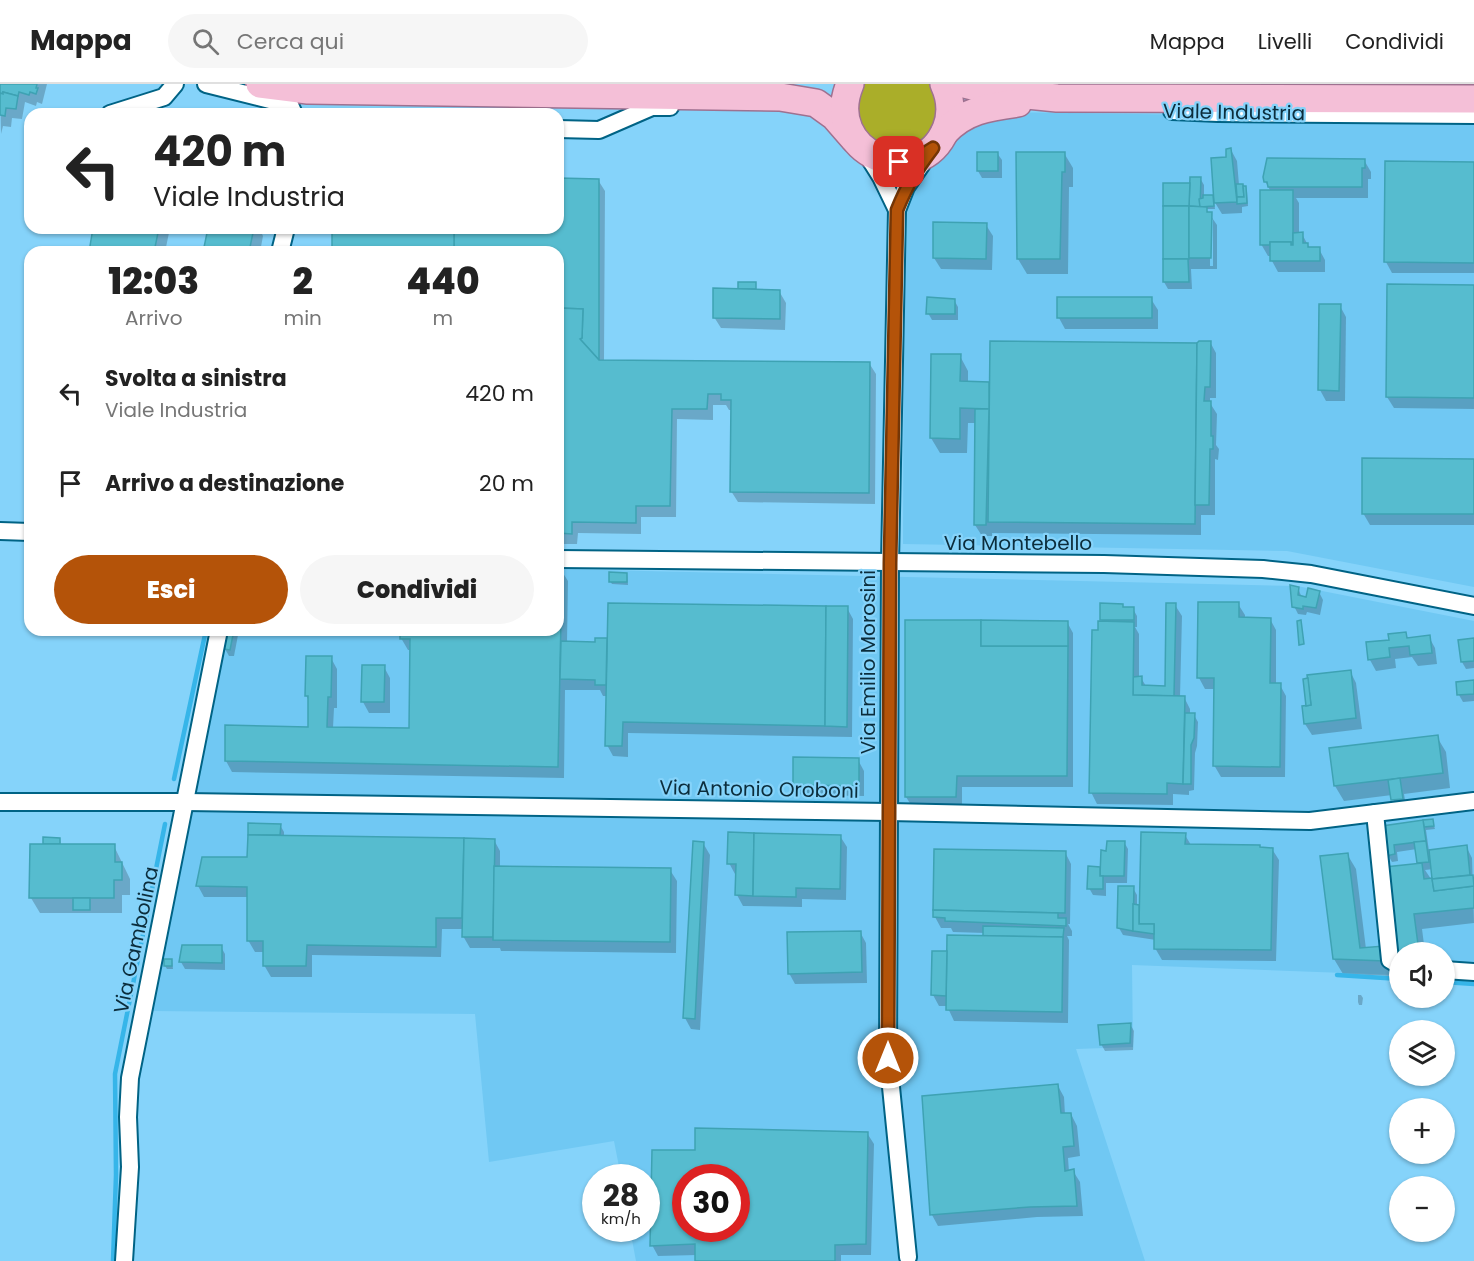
<!DOCTYPE html>
<html lang="it">
<meta charset="utf-8">
<style>
body{margin:0;font-family:Poppins,sans-serif;background:#f6f6f6;color:#222;height:100vh;display:flex;flex-direction:column;font-size:22px;white-space:nowrap}
*{box-sizing:border-box;margin:0}
p{font-size:20px;color:#767676}
.icon{flex:none;width:33px;height:33px;fill:none;stroke:currentColor;stroke-width:2;stroke-linecap:round;stroke-linejoin:round}
.map{position:relative;flex:1;overflow:hidden}
.drawer{position:absolute;left:24px;top:162px;width:540px;height:390px;display:flex;flex-direction:column;background:#fff;border-radius:18px;box-shadow:0 2px 4px #0004}
.drawer>*{flex:none}
.banner{position:absolute;left:24px;top:24px;width:540px;height:126px;border-radius:18px;box-shadow:0 2px 4px #0004;background:#fff;color:#222;overflow:hidden}
.fabs{position:absolute;left:1389px;top:858px;display:grid;gap:12px}
.fabs a{display:grid;place-items:center;width:66px;height:66px;border-radius:50%;background:#fff;box-shadow:0 2px 4px #0004;font-size:30px}
.speed{position:absolute;left:582px;top:1080px;display:flex;gap:12px;font-size:30px;font-weight:700;text-align:center}
.speed>*{display:grid;place-content:center;width:78px;height:78px;border-radius:50%;background:#fff;box-shadow:0 2px 4px #0004;line-height:1}
.speed small{font-size:15px;font-weight:400}
.speed .limit{border:9px solid #d22;background:#fff;color:#111}
.pin{position:absolute;display:grid;place-items:center;width:51px;height:51px;color:#fff;margin:-26px;border-radius:12px;box-shadow:0 3px 9px #0006}
.me{position:absolute;width:66px;margin:-33px;rotate:0deg;stroke-linejoin:round;filter:drop-shadow(0 0 4px #0008)}
.turn{display:flex;align-items:center;gap:21px;height:126px;padding:0 30px;font-size:27px}
.turn .icon{width:78px;height:78px;stroke-width:2.5}
.turn b{display:block;font-size:42px;line-height:51px}
.eta{display:flex;justify-content:space-evenly;align-items:center;height:102px;text-align:center}
.eta b{font-size:36px;font-weight:800;line-height:42px}
.cta{display:flex;gap:12px;margin-top:auto;padding:12px 30px}
.cta a{flex:1;height:69px;border-radius:36px;background:#b45309;color:#fff;font-size:24px;font-weight:800;line-height:69px;text-align:center}
.cta a+a{background:#f6f6f6;color:#222}
ul{padding:0;list-style:none}
li{display:flex;align-items:center;gap:18px;height:90px;padding:0 30px}
li div{flex:1}
li b{display:block;font-size:22px}
li em{font-style:normal}
header{display:flex;align-items:center;gap:36px;box-sizing:border-box;height:84px;padding:0 30px;background:#fff;border-bottom:2px solid #e0e0e0}
header strong{font-size:28px}
nav{display:flex;gap:33px;margin-inline-start:auto;font-size:21px}
.search{width:420px;height:54px;background:#f6f6f6;display:flex;align-items:center;gap:15px;box-sizing:border-box;padding:0 21px;border-radius:33px;color:#767676;font-size:22px}
.map>svg:first-child{display:block}
</style>
<header>
<strong>Mappa</strong>
<div class="search"><svg class="icon" aria-label="search" viewBox="0 0 24 24"><circle cx="10" cy="10" r="6"/><path d="M15 15l6 6"/></svg>Cerca qui</div>
<nav><a>Mappa</a><a>Livelli</a><a>Condividi</a></nav>
</header>
<div class="map">
<svg width="1474" height="1177" viewBox="0 0 1474 1177">
<rect width="100%" height="100%" fill="#85d3fa"/>
<g fill="#70c8f3" fill-rule="evenodd">
<path d="M996 28 1474 35V503L1287 467 903 460 904 118 925 89 949 66 964 45Z"/>
<path d="M558 485 1297 502 1474 537V895L1445 893 1444 868H1400L1399 891 1132 881 1133 963 1076 965 1145 1177H636L630 1145 646 1144V1094L621 1093 614 1057 489 1078 475 930 151 927 226 546H558ZM686 1094H736V1144H686Z"/>
</g>
<path fill="#aaae29" d="M865 0H933L939 37 917 63 890 66 867 53 857 30 862 4Z"/>
<g fill="#0003" fill-rule="evenodd">
<path d="M0 0H47L42 20 37 18 36 22 25 18 22 35 12 34 11 43 3 42 1 50Z"/>
<path d="M1231 66 1237 77 1239 101 1247 107 1248 122 1242 123V129L1222 130 1214 117 1215 125H1206L1217 141V185H1191L1192 205H1168L1164 198V174L1191 100 1200 94 1204 101V113L1212 112 1215 117ZM1210 133 1213 136V182H1210Z"/>
<path d="M997 69 1002 76V94H982L978 87Z"/>
<path d="M1064 69 1073 84V103H1069L1068 190H1027L1018 175Z"/>
<path d="M1364 76 1371 88V95H1368V114H1296L1299 119V150H1302L1309 163 1319 165 1325 176V188H1278L1272 177V172H1268L1261 160 1271 108 1265 97Z"/>
<path d="M1474 79V189H1392L1386 178Z"/>
<path d="M558 96H598L605 107 604 278 869 279 876 290 875 420 738 418 731 407 732 326H729L726 321H713V336L677 335 676 433H641V450L578 449 577 460H558V168H333L334 144H558Z"/>
<path d="M986 141 993 152 992 186 941 185 934 174Z"/>
<path d="M95 144H170L165 168H90Z"/>
<path d="M209 144H259L263 152 260 168H204Z"/>
<path d="M755 200 756 207H779L786 219 785 246 721 244 714 233 739 207Z"/>
<path d="M1474 203V325L1394 324 1387 313Z"/>
<path d="M1151 215 1158 226V245H1065L1059 234Z"/>
<path d="M954 216 958 223V236H932L928 229Z"/>
<path d="M1340 222 1346 233 1345 317H1326L1320 306Z"/>
<path d="M1210 258 1216 269V314H1210V319L1217 330 1216 361 1219 365 1218 376 1215 375V431H1201V451L992 449V452H982L975 441 976 339H968L967 369H940L931 354 960 272 968 287V299H991Z"/>
<path d="M1474 376V441H1370L1363 429Z"/>
<path d="M558 486H561L568 497 567 558 597 559V555L609 556 847 524 853 535 852 653 628 649V673L613 672 607 661V612H603L600 606H565L564 694 232 688 226 677 309 644V617L306 611 331 574 337 585V624H334L333 644 410 646 411 566H408L401 554V546H558Z"/>
<path d="M627 490 628 501 612 500 610 497Z"/>
<path d="M1298 504 1302 514 1307 515 1319 508 1323 516 1320 531 1307 528 1306 531 1298 530 1294 522Z"/>
<path d="M1238 520 1245 531V535H1270L1276 546V601H1280L1286 612 1285 693H1221L1214 681 1215 605H1205L1199 594Z"/>
<path d="M1122 521 1124 525H1133L1137 532V543H1135L1139 550V594H1141L1146 602 1166 603 1175 521 1182 532 1180 613H1184L1190 625V631H1194L1198 638 1197 662 1195 669 1194 706 1189 707V711L1173 710V721L1097 720 1091 708 1100 548 1103 539 1101 535Z"/>
<path d="M1067 538 1073 549V703H962V724H913L906 713Z"/>
<path d="M229 546H239L234 572H229L225 565Z"/>
<path d="M1405 550 1409 555 1429 553 1435 564 1437 580 1418 582 1412 573 1395 575 1396 584 1376 587 1370 576 1391 557Z"/>
<path d="M1474 556V584L1466 585 1462 578 1460 557Z"/>
<path d="M384 583 390 594V629H369L363 618Z"/>
<path d="M1350 587 1356 599 1362 645 1312 651 1305 640 1309 596Z"/>
<path d="M1474 598V617L1463 618 1459 611Z"/>
<path d="M1437 653 1446 668 1450 704 1404 710 1406 722 1396 723 1392 711 1344 717 1335 702Z"/>
<path d="M858 676 864 687V712L801 711 795 700Z"/>
<path d="M1432 736 1435 745 1426 746 1429 767 1466 762 1472 774 1474 839 1422 845 1425 868H1400V872L1391 803 1419 781 1417 765 1397 768 1398 777 1392 778 1388 771 1384 743ZM1433 785 1435 801 1425 786Z"/>
<path d="M249 741H280L284 748V753L494 756 500 767V783L670 786 677 797 676 869 501 867 500 864H470L463 852 464 845H442L441 873 312 871V893H271L264 881V868H255L248 856V813H204L198 802 249 775Z"/>
<path d="M1185 751 1191 761 1272 765 1279 776 1276 877 1162 876 1155 864 1156 856 1123 851 1119 844 1133 804 1137 811V822L1141 826Z"/>
<path d="M840 752 847 763 846 816 802 815V823L743 822 737 811V790H735L729 779Z"/>
<path d="M60 755 61 762H114L130 795V811H122V829H40L31 814 44 762Z"/>
<path d="M1124 758 1128 765 1127 799H1106V812L1093 811 1089 804 1090 784H1102L1108 768Z"/>
<path d="M703 759 710 771 700 946 691 945 685 934Z"/>
<path d="M936 766 1065 768 1071 780 1070 840H1068L1072 847V852H1067L1069 856 1068 939 954 937 947 922H939L933 911 948 869 985 853V849L953 848 951 844H941L935 833Z"/>
<path d="M1347 770 1356 785 1366 865 1391 878 1393 892 1343 890 1334 875Z"/>
<path d="M860 848 866 859 867 899 795 900 789 889Z"/>
<path d="M183 862 221 863 225 870V886L185 885 181 878Z"/>
<path d="M172 877 173 885H167L165 882Z"/>
<path d="M1358 911H1361L1363 914 1362 921H1359L1358 918Z"/>
<path d="M1130 940 1134 947 1133 966 1105 967 1101 960Z"/>
<path d="M1058 1002 1064 1013 1065 1031 1071 1030 1077 1042 1080 1072 1068 1074 1069 1088 1073 1087 1080 1098 1083 1132 1037 1133 938 1142 932 1131Z"/>
<path d="M867 1049 874 1060 871 1171H841V1177H697V1171L658 1172 652 1161 696 1068ZM686 1094H736V1144H686Z"/>
</g>
<g fill="none" stroke-linecap="round" stroke-linejoin="round">
<g stroke="#36b5e9" stroke-width="4.5">
<path d="M174 695 206 546"/>
<path d="M1337 891 1400 895"/>
<path d="M1444 898 1474 900"/>
<path d="M113 1177 116 1091 115 990 165 740"/>
</g>
</g>
<g fill="#56bccf" stroke="#3ea2b3" stroke-width="1.5" fill-rule="evenodd">
<path d="M0 0H37L36 4H38L36 10 30 8 29 11 19 8 18 12 3 8V10L0 9Z"/>
<path d="M3 8 18 12 16 25 6 24 5 32 0 31V9L3 10Z"/>
<path d="M1231 64 1237 118 1214 119 1211 74 1226 73V65Z"/>
<rect x="977" y="68" width="21" height="19"/>
<path d="M1016 68H1065V88H1062L1060 175H1017Z"/>
<path d="M1267 74 1365 75V84H1362V103H1268L1267 98H1264L1263 93Z"/>
<path d="M1385 77 1474 78V179L1384 178Z"/>
<path d="M1190 93H1201L1200 123 1189 122Z"/>
<path d="M558 94 599 95V276L580 255 582 254 583 225 558 224V168H454V144H558Z"/>
<path d="M1163 99H1190L1189 122H1163Z"/>
<path d="M1236 100H1243L1244 113H1237Z"/>
<path d="M1243 102H1246L1247 119 1237 120V113H1244Z"/>
<path d="M1260 106H1293V161H1291V158H1270V161H1260Z"/>
<path d="M1203 111H1213L1214 122 1200 123 1199 115 1203 114Z"/>
<rect x="1163" y="122" width="26" height="53"/>
<path d="M1189 122 1207 123V128H1212L1211 174H1189Z"/>
<path d="M933 138 987 139 986 175 933 174Z"/>
<path d="M93 144H159L154 168H89Z"/>
<path d="M208 144H254L249 168H203Z"/>
<rect x="332" y="144" width="122" height="24"/>
<path d="M1303 148V159H1308V163H1320V177H1270V158H1291V161H1293V149Z"/>
<path d="M1163 175H1188L1189 198H1163Z"/>
<rect x="738" y="198" width="18" height="7"/>
<path d="M1387 200 1474 201V314L1386 313Z"/>
<path d="M713 204 780 206V235L713 234Z"/>
<path d="M927 213 955 215V230H926Z"/>
<rect x="1057" y="213" width="95" height="21"/>
<path d="M1319 220H1341L1339 307 1318 306Z"/>
<path d="M558 224 583 225 582 254 580 255 599 276 870 278 869 409 730 408 731 316H721V310H708L707 325H672L670 422H636V439L572 438V450L558 449Z"/>
<path d="M990 257 1197 259 1195 440 988 438Z"/>
<path d="M1199 257H1211L1210 303H1205L1204 317H1211V352H1213V365H1210L1209 421H1195L1197 259Z"/>
<path d="M931 270H961L960 297 989 298V325L960 324V355L930 354Z"/>
<path d="M975 325H989L986 441H974Z"/>
<path d="M1362 374 1474 375V430H1362Z"/>
<path d="M558 485H562L558 683 225 677V641L308 643V612H305L306 572H332L331 613H328L327 643 409 644 410 555H400V546H558Z"/>
<path d="M609 488 627 489V498H609Z"/>
<path d="M1290 501 1299 503 1298 511 1306 513 1308 504 1320 507 1316 524 1303 522V525L1292 523Z"/>
<path d="M1198 518H1239V533L1271 534 1270 599H1281L1280 683 1213 682 1214 594H1197Z"/>
<path d="M608 519 826 522 825 642 623 638 622 662H605Z"/>
<path d="M1100 519 1123 520V523H1134V536H1100Z"/>
<path d="M1166 519H1176L1174 612 1133 611V593L1142 592V601L1165 602Z"/>
<path d="M826 522H848L847 643 825 642Z"/>
<path d="M905 536H981V562H1068L1067 692H957L956 713H905Z"/>
<path d="M981 536 1068 537V562H981Z"/>
<path d="M1301 536 1304 560 1299 561 1297 537Z"/>
<path d="M1098 537 1134 538 1133 611 1185 612 1183 700 1167 699V710L1089 709 1092 546H1098Z"/>
<path d="M227 546H234L230 566 224 565Z"/>
<path d="M1406 548 1407 554 1430 551 1432 569 1410 571 1409 562 1389 564 1390 573 1368 576 1366 558 1389 556 1388 550Z"/>
<path d="M595 554H607L606 601H595V596L560 595 561 557 595 558Z"/>
<path d="M1474 554V577L1461 578 1458 556Z"/>
<path d="M362 581H385L384 618H361Z"/>
<path d="M1351 586 1356 634 1304 640 1302 622 1311 621 1307 591Z"/>
<path d="M1308 594 1311 621 1306 622 1303 595Z"/>
<path d="M1474 596V610L1457 611 1456 598Z"/>
<path d="M1185 629H1195L1194 654 1191 661V700H1183Z"/>
<path d="M1438 651 1443 689 1334 702 1329 664Z"/>
<path d="M793 673 859 674V702L793 701Z"/>
<path d="M1400 694 1403 715 1391 716 1388 696Z"/>
<path d="M1433 735 1434 742 1424 743 1423 736Z"/>
<path d="M1423 736 1426 757 1394 761 1395 770 1386 772 1382 742Z"/>
<path d="M248 739 281 740 280 751H248Z"/>
<path d="M728 748 754 749 753 812 735 811 736 780H727Z"/>
<path d="M1141 748 1186 749 1185 760 1260 761V763L1273 764 1271 866 1154 865V840H1139Z"/>
<path d="M754 749 841 751 840 805 796 804V813L753 812Z"/>
<path d="M248 751 464 754 462 834H436V863L307 861 306 882H263V857H247V803L196 802 202 773H247Z"/>
<path d="M43 753 60 754V760H43Z"/>
<path d="M464 754 495 755 493 853H462Z"/>
<path d="M693 757 704 758 695 935 683 934Z"/>
<path d="M1107 757H1125L1124 792H1100L1101 766 1106 767Z"/>
<path d="M1426 757 1429 778 1417 779 1414 758Z"/>
<path d="M30 760H115V778H122V796H114V814H29Z"/>
<path d="M1467 761 1470 791 1432 795 1429 766Z"/>
<path d="M934 765 1066 767 1065 829 933 826Z"/>
<path d="M1348 769 1360 864 1384 862 1385 877 1333 875 1320 772Z"/>
<path d="M1422 779 1424 795 1432 794 1434 807 1474 802V824L1414 830 1419 868H1400L1398 875 1389 799 1385 783Z"/>
<path d="M494 782 671 784 670 858 493 856Z"/>
<path d="M1088 782 1100 783V792H1103V805H1087Z"/>
<path d="M1473 791 1474 802 1434 807 1432 795Z"/>
<path d="M1118 802H1134L1133 847 1117 844Z"/>
<rect x="73" y="814" width="17" height="12"/>
<path d="M1133 820 1139 821V840H1154V850L1133 847Z"/>
<path d="M933 826 1058 829V834H1066V842L945 837V834L933 833Z"/>
<path d="M983 842 1064 844 1063 853 983 852Z"/>
<path d="M861 847 862 888 788 890 787 848Z"/>
<path d="M947 851 1063 853 1062 928 946 926Z"/>
<path d="M182 861H222V879L179 878Z"/>
<path d="M932 867H947L946 912 931 911Z"/>
<rect x="164" y="875" width="8" height="7"/>
<path d="M1131 939 1130 959 1100 961 1098 941Z"/>
<path d="M1058 1000 1061 1029H1071L1074 1062 1063 1063 1065 1087 1074 1085 1077 1122 1030 1123 930 1131 922 1012Z"/>
<path d="M695 1044 868 1048 866 1160 835 1161V1177H695V1160L650 1162 652 1066H695ZM686 1094H736V1144H686Z"/>
</g>
<g fill="none" stroke-linecap="round" stroke-linejoin="round">
<g stroke="#006385" stroke-width="20">
<g id="street">
<path d="M206 0 290 21 294 30"/>
<path d="M1172 27 1218 29 1474 31"/>
<path d="M110 30 164 13 175 0"/>
<path d="M558 45 599 46 652 23H670"/>
<path d="M866 69 881 93 897 126"/>
<path d="M280 168 286 144"/>
<path d="M0 447 30 448"/>
<path d="M558 475 1104 480 1263 485 1311 490 1474 522"/>
<path d="M0 718H186L889 728 1310 737 1474 717"/>
<path d="M1375 729 1390 876 1400 882"/>
<path d="M1444 886 1474 888"/>
<path d="M908 1173 888 973 890 479 897 126 906 103 928 71"/>
<path d="M124 1177 130 1083 128 1033 130 994 219 546"/>
</g>
</g>
<g stroke="#9e7190" stroke-width="30">
<g id="primary">
<path d="M260 0 308 6 780 13 816 19 834 32 854 55"/>
<path d="M850 0C821 69 919 110 946 45 952 30 951 15 944 0"/>
<path d="M964 0 996 8 1057 14 1474 15"/>
<path d="M945 48C965 26 989 23 1018 19"/>
</g>
</g>
<use href="#street" stroke="#fff" stroke-width="16"/>
<use href="#primary" stroke="#f4bfd7" stroke-width="27"/>
</g>
<g fill="none" stroke-linecap="round" stroke-linejoin="round">
<g stroke="#753606" stroke-width="15">
<path id="route" d="M888 974 890 479 897 126C907 101 917 85 933 64L917 74 899 78"/>
</g>
<use href="#route" stroke="#b45309" stroke-width="10"/>
</g>
<g text-anchor="middle" dominant-baseline="central" stroke-width="4.5" stroke-linejoin="round" paint-order="stroke">
<g font-size="20" fill="#0b2d3c" stroke="#85d3fa">
<text transform="translate(1234 28) rotate(1)">Viale Industria</text>
<text x="1018" y="459">Via Montebello</text>
<text transform="translate(868 578) rotate(-90)">Via Emilio Morosini</text>
<text transform="translate(759 705) rotate(1)">Via Antonio Oroboni</text>
<text transform="translate(136 856) rotate(-78)">Via Gambolina</text>
</g>
</g>
</svg>
<div class="fabs">
<a><svg class="icon" aria-label="sound" viewBox="0 0 24 24"><path d="M4 9h4l5-4v14l-5-4H4zM17 9q2 3 0 6"/></svg></a>
<a><svg class="icon" aria-label="layers" viewBox="0 0 24 24"><path d="M12 4l9 5-9 5-9-5zM3 14l9 5 9-5"/></svg></a>
<a>+</a>
<a>−</a>
</div>
<div class="speed"><div>28<small>km/h</small></div><div class="limit">30</div></div>
<div class="pin" style="left:899px;top:78px;background:#d93025"><svg class="icon" aria-label="arrive" viewBox="0 0 24 24"><path d="M6 21V4h12l-3 4 3 4H6"/></svg></div>
<svg class="me" style="left:888px;top:974px" viewBox="-20 -20 40 40"><circle r="17" fill="#b45309" stroke="#fff" stroke-width="3"/><path d="M0-11L8 9 0 5-8 9z" fill="#fff"/></svg>
<div class="banner">
<div class="turn"><svg class="icon" aria-label="left" viewBox="0 0 24 24"><path d="M17 20v-9H6M10 6l-5 5 5 5"/></svg><div><b>420 m</b>Viale Industria</div></div>
</div>
<section class="drawer">
<div class="eta">
<div><b>12:03</b><p>Arrivo</p></div>
<div><b>2</b><p>min</p></div>
<div><b>440</b><p>m</p></div>
</div>
<ul>
<li><svg class="icon" aria-label="left" viewBox="0 0 24 24"><path d="M17 20v-9H6M10 6l-5 5 5 5"/></svg><div><b>Svolta a sinistra</b><p>Viale Industria</p></div><em>420 m</em></li>
<li><svg class="icon" aria-label="arrive" viewBox="0 0 24 24"><path d="M6 21V4h12l-3 4 3 4H6"/></svg><div><b>Arrivo a destinazione</b></div><em>20 m</em></li>
</ul>
<div class="cta"><a>Esci</a><a>Condividi</a></div>
</section>
</div>
